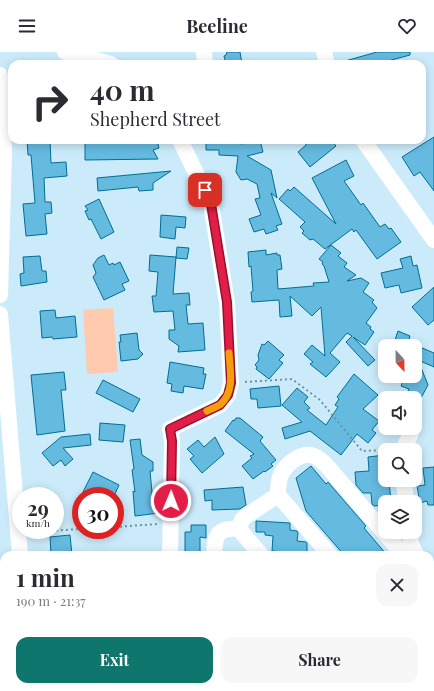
<!DOCTYPE html>
<meta charset="utf-8">
<style>
body{margin:0;font-family:"Playfair Display",serif;background:#f7f7f7;color:#2b2b33;height:100vh;display:flex;flex-direction:column;font-size:15px;white-space:nowrap}
*{box-sizing:border-box;margin:0}
p{font-size:13px;color:#7c7c81}
.icon{flex:none;width:22px;height:22px;fill:none;stroke:currentColor;stroke-width:2;stroke-linecap:round;stroke-linejoin:round}
.map{position:relative;flex:1;overflow:hidden}
.side{position:absolute;left:0px;top:499px;width:434px;height:140px;display:flex;flex-direction:column;background:#fff;border-radius:12px 12px 0 0;box-shadow:0 2px 10px #0003}
.side>*{flex:none}
.banner{position:absolute;left:8px;top:8px;width:418px;height:84px;border-radius:12px;box-shadow:0 2px 10px #0003;background:#fff;color:#2b2b33;overflow:hidden}
.needle{width:26px;rotate:158deg}
.buttons{position:absolute;left:378px;top:287px;display:grid;gap:8px}
.buttons a{display:grid;place-items:center;width:44px;height:44px;border-radius:8px;background:#fff;box-shadow:0 2px 10px #0003;font-size:20px}
.speed{position:absolute;left:12px;top:435px;display:flex;gap:8px;font-size:20px;font-weight:700;text-align:center}
.speed>*{display:grid;place-content:center;width:52px;height:52px;border-radius:50%;background:#fff;box-shadow:0 2px 10px #0003;line-height:1}
.speed small{font-size:10px;font-weight:400}
.speed .limit{border:6px solid #d22;background:#fff;color:#111}
.pin{position:absolute;display:grid;place-items:center;width:34px;height:34px;color:#fff;margin:-17px;border-radius:8px;box-shadow:0 2px 6px #0006}
.me{position:absolute;width:44px;margin:-22px;rotate:1deg;stroke-linejoin:round;filter:drop-shadow(0 0 3px #0008)}
.turn{display:flex;align-items:center;gap:14px;height:84px;padding:0 16px;font-size:18px}
.turn .icon{width:52px;height:52px;stroke-width:2.5}
.turn b{display:block;font-size:28px;line-height:34px}
.round{display:grid;place-items:center;flex:none;width:42px;height:42px;border-radius:12px;background:#f7f7f7}
.overview{display:flex;align-items:center;justify-content:space-between;height:68px;padding:0 16px}
h1{font-size:24px;font-weight:700;line-height:30px}
.action{display:flex;gap:8px;margin-top:auto;padding:8px 16px}
.action a{flex:1;height:46px;border-radius:12px;background:#0f766e;color:#fff;font-size:16px;font-weight:700;line-height:46px;text-align:center}
.action a+a{background:#f7f7f7;color:#2b2b33}
header{display:flex;justify-content:space-between;align-items:center;height:52px;padding:0 16px;background:#fff;font-size:18px;font-weight:700}
.map>svg:first-child{display:block}
</style>
<header><svg class="icon" aria-label="menu" viewBox="0 0 24 24"><path d="M4 6h16M4 12h16M4 18h16"/></svg>Beeline<svg class="icon" aria-label="heart" viewBox="0 0 24 24"><path d="M12 20l-8-8c-3-5 5-10 8-4 3-6 11-1 8 4z"/></svg></header>
<div class="map">
<svg width="434" height="639" viewBox="0 0 434 639">
<rect width="100%" height="100%" fill="#cbebfb"/>
<path fill="#ffcaae" d="M113 256 118 320 87 322 83 258Z"/>
<g fill="#65bae0" stroke="#016e92">
<path d="M227 0H240L242 12H226L224 4 226 3Z"/>
<path d="M377 0H410V3L377 12H345V9Z"/>
<path d="M434 85V139L420 120 414 124 402 105Z"/>
<path d="M27 88H50L51 111 66 110 67 124 44 126 45 150H51L52 161 45 162 47 182 26 184 23 152 35 151 31 103H28Z"/>
<path d="M85 88H97V91L122 88H157L159 96 153 98 158 107 85 108Z"/>
<path d="M206 88H241V92L260 88 263 100 247 104 271 118 277 146 271 141 282 172 276 174 278 178 266 182 264 177 254 180 249 167 261 163 255 147 260 146 257 132 247 127 241 128 236 120 238 104 219 103V98H206Z"/>
<path d="M305 88H331L336 94 310 115 298 100 306 93Z"/>
<path d="M346 108 354 124 344 129 361 153 363 151 380 175 385 172 389 177 391 176 401 190 377 207 356 178 354 180 352 177 325 197 313 187 310 188 302 181 304 179 300 175 305 170 279 147 288 137 290 139 294 135 336 172 312 126Z"/>
<path d="M171 119 153 131V138L139 139 138 135 98 139 97 126Z"/>
<path d="M99 147 114 180 101 187 91 167 89 168 85 159 88 158 85 154Z"/>
<path d="M161 163 186 165 185 176 176 175 175 187 160 185Z"/>
<path d="M331 193 341 201 338 204 347 211 344 215 356 223 347 229 361 226 369 231 363 240 374 248 372 250 377 256 366 271 371 275 370 277 374 280 365 293 353 285 375 308 368 314 346 290 352 284 347 281 330 301 340 310 326 325 310 312 313 310 304 302 312 293 325 304 321 255 312 264 290 244 292 264 280 265 279 248 252 250 251 240 253 239 251 214 249 215 248 200 266 198V203L277 201V203H280L282 217 277 218 278 237 314 234 313 231 329 230 324 214 322 212 323 210 319 207Z"/>
<path d="M177 195 189 196 187 207 176 206Z"/>
<path d="M104 203 109 213 113 211 114 213 120 210 129 229 122 232 125 238 104 248 93 225 96 221 93 213 98 206Z"/>
<path d="M150 203 176 205 173 242 189 241 190 253H186L188 272 203 271 205 298 178 300 179 294 169 287V278H175L173 259 154 260 152 244H156L158 220 149 219Z"/>
<path d="M40 204 42 219H46L47 230 21 234 20 222 24 221 23 205Z"/>
<path d="M411 204 413 214 417 213 422 236 401 241 399 233 385 236 381 221 403 216 400 207Z"/>
<path d="M434 235V268L428 273 412 255Z"/>
<path d="M55 258 56 266 75 264 77 285 53 287 52 285 42 286 40 259Z"/>
<path d="M398 279 410 284 407 293 395 288Z"/>
<path d="M137 281 139 298 143 302 138 307 121 309 119 290H121L120 283Z"/>
<path d="M268 289 284 303 279 308 283 311 269 327 256 317 257 315 255 313 259 308 258 303 262 292 264 293Z"/>
<path d="M415 293 434 301V315L418 308 428 333 421 346H405L409 337 401 334 405 324H415Z"/>
<path d="M170 310 204 316 203 322H206L203 337 184 334 183 341 171 339 172 332 167 331Z"/>
<path d="M64 320 66 338H61L65 379 37 383 31 323Z"/>
<path d="M354 322 378 343 363 357 379 369 372 378 376 381 368 391 357 382 341 403 310 379 285 387 282 376 302 370 282 353 297 336 308 345 304 350 310 356 307 358 326 373 338 355 335 353 339 347 337 345Z"/>
<path d="M103 328 140 347 133 360 96 341Z"/>
<path d="M279 334 281 354 258 356 257 347H251L250 337Z"/>
<path d="M236 366H240L263 385 260 389 276 408 271 412 273 414 265 420 264 419 253 427 242 414 252 406 250 404 254 402 225 379 233 368 234 369Z"/>
<path d="M100 371 125 373 123 390 99 388Z"/>
<path d="M90 382 91 393 63 396 73 407 65 414 61 408 53 414 42 401 61 385Z"/>
<path d="M215 385 224 402 202 421 190 407 194 404 187 397 198 388 204 395Z"/>
<path d="M140 387 142 403 153 410V419H150L153 451H158L159 461 135 464 133 439 135 440 132 418 134 417 130 388Z"/>
<path d="M385 403V428H389L391 450H385V453L374 454 372 452 371 441H363L356 433 355 420 369 419 368 405Z"/>
<path d="M311 414 326 432 328 430 346 451 366 474 364 476 387 503H344L318 473 306 459 296 426Z"/>
<path d="M434 415V453H428L427 449 420 451 417 434 425 433 423 416Z"/>
<path d="M93 420 119 433 114 444H81Z"/>
<path d="M243 435 246 453 240 457 212 458V448L205 449 204 438Z"/>
<path d="M256 469 290 471V478L297 479 298 481 297 489 306 490 307 491V503L282 502V500L272 499 273 484 265 483V480H256Z"/>
<path d="M191 473H206V486L200 485V503H191L189 500H185V480H191Z"/>
<path d="M70 483 72 503H51L50 485Z"/>
</g>
<g fill="none" stroke-linecap="round" stroke-linejoin="round">
<path stroke="#a4c5d5" stroke-width="16" stroke-dasharray="16 8" stroke-linecap="butt" d="M207 639 208 635"/>
<g stroke="#6f92a1" stroke-width="2" stroke-dasharray="2 3" stroke-linecap="butt">
<path d="M245 330 292 327 320 348 362 399 385 398"/>
<path d="M115 475 158 472"/>
<path d="M31 480 81 477"/>
</g>
<g stroke="#fff" stroke-width="16">
<path d="M65 0 111 12"/>
<path d="M204 0 205 12"/>
<path d="M324 0 327 12"/>
<path d="M0 23 4 100 0 243"/>
<path d="M363 88 434 188"/>
<path d="M0 262 20 503"/>
<path d="M403 398 411 381"/>
<path d="M404 428 406 450"/>
<path d="M278 443 330 503"/>
<path d="M239 477 242 468 246 464 278 443C278 435 278 426 283 419 289 410 303 399 314 404 319 406 323 410 327 414L400 499 415 500"/>
<path d="M410 480 411 492 416 503"/>
<path d="M170 503 172 389 170 377 220 353 228 343 231 331 227 251 211 152 180 88"/>
<path d="M214 503C215 483 217 475 239 477L261 503"/>
<path d="M430 521 434 525"/>
<path d="M73 635 82 639"/>
<path d="M424 635V639"/>
<path d="M0 639 7 635"/>
</g>
</g>
<g fill="none" stroke-linecap="round" stroke-linejoin="round">
<g stroke="#92132f" stroke-width="10">
<path id="route" d="M171 449 172 389 170 377 220 353 228 343 231 331 227 250 211 152 205 138"/>
</g>
<use href="#route" stroke="#e11d48" stroke-width="7"/>
<path stroke="#f59e0b" stroke-width="7" d="M207 359C211 357 217 355 221 352 235 339 230 318 229 301"/>
</g>
</svg>
<div class="buttons">
<a><svg class="needle" viewBox="-14 -14 28 28"><path d="M0-13l5 13h-10z" fill="#e53935"/><path d="M0 13l5-13h-10z" fill="#7c7c81"/></svg></a>
<a><svg class="icon" aria-label="sound" viewBox="0 0 24 24"><path d="M4 9h4l5-4v14l-5-4H4zM17 9q2 3 0 6"/></svg></a>
<a><svg class="icon" aria-label="search" viewBox="0 0 24 24"><circle cx="10" cy="10" r="6"/><path d="M15 15l6 6"/></svg></a>
<a><svg class="icon" aria-label="layers" viewBox="0 0 24 24"><path d="M12 4l9 5-9 5-9-5zM3 14l9 5 9-5"/></svg></a>
</div>
<div class="speed"><div>29<small>km/h</small></div><div class="limit">30</div></div>
<div class="pin" style="left:205px;top:138px;background:#d93025"><svg class="icon" aria-label="arrive" viewBox="0 0 24 24"><path d="M6 21V4h12l-3 4 3 4H6"/></svg></div>
<svg class="me" style="left:171px;top:449px" viewBox="-20 -20 40 40"><circle r="17" fill="#e11d48" stroke="#fff" stroke-width="3"/><path d="M0-11L8 9 0 5-8 9z" fill="#fff"/></svg>
<div class="banner">
<div class="turn"><svg class="icon" aria-label="right" viewBox="0 0 24 24"><path d="M7 20v-9h11M14 6l5 5-5 5"/></svg><div><b>40 m</b>Shepherd Street</div></div>
</div>
<section class="side">
<div class="overview"><div><h1>1 min</h1><p>190 m · 21:37</p></div><a class="round"><svg class="icon" aria-label="close" viewBox="0 0 24 24"><path d="M6 6l12 12M18 6L6 18"/></svg></a></div>
<div class="action"><a>Exit</a><a>Share</a></div>
</section>
</div>
